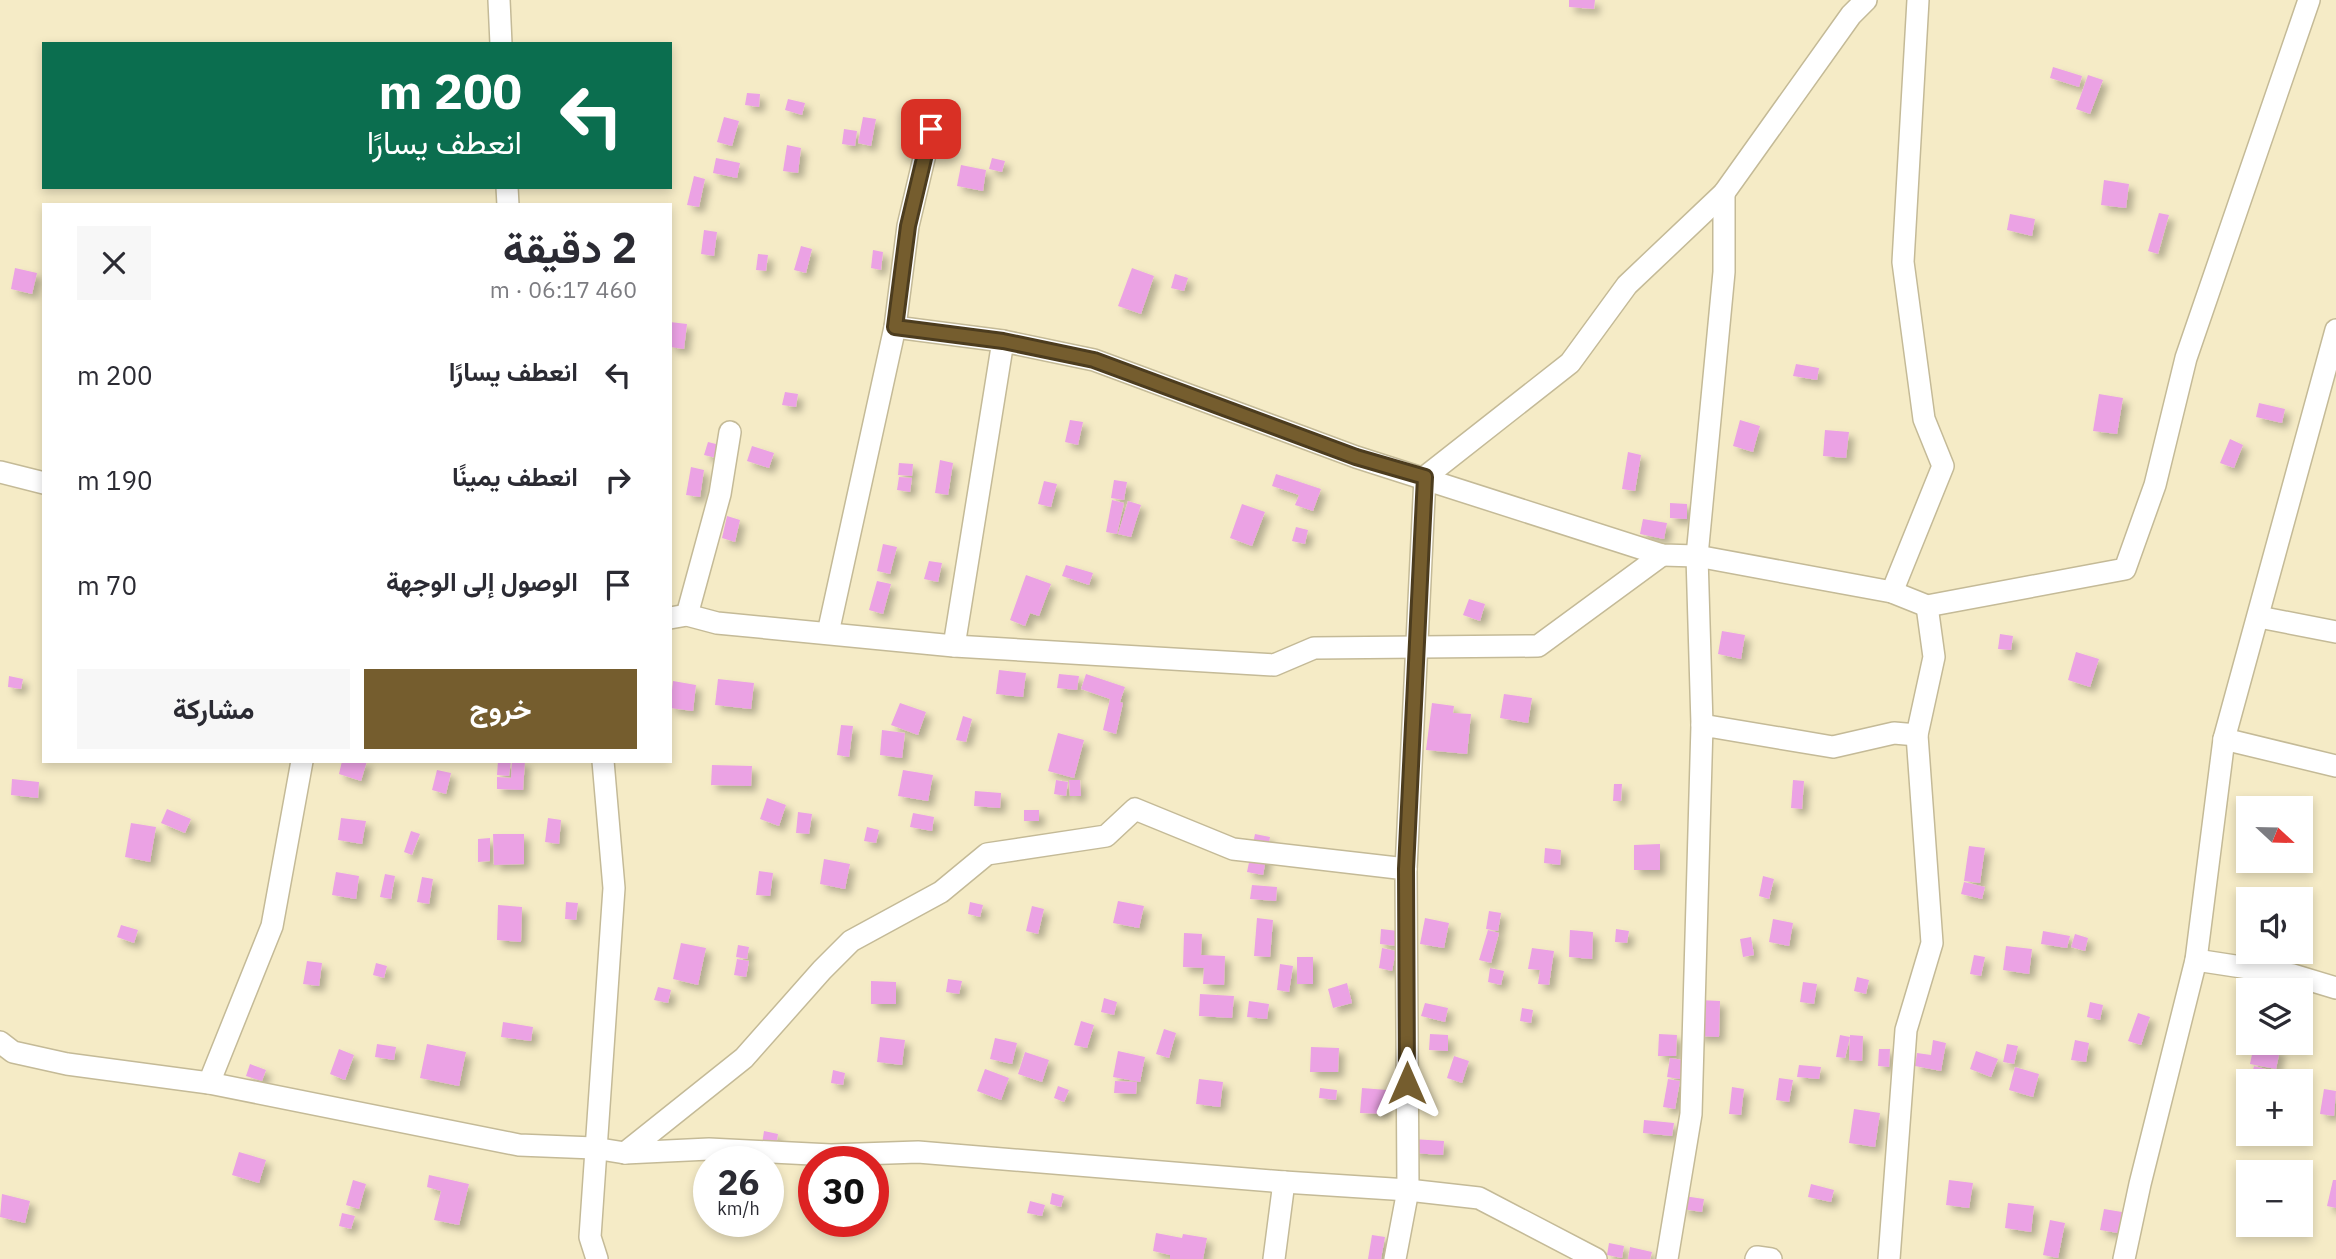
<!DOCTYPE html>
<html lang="ar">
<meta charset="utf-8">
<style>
body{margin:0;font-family:"IBM Plex Sans",Vazirmatn,sans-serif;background:#f7f7f7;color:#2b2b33;direction:rtl;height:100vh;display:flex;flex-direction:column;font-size:26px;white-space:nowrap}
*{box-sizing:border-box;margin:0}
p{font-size:23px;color:#7c7c81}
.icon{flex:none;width:38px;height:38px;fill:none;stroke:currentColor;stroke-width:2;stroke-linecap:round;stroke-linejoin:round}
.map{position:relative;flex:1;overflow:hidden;direction:ltr}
.panel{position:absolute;left:42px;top:203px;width:630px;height:560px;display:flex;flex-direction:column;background:#fff;border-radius:0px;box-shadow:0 4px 10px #0003;direction:rtl}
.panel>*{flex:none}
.hud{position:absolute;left:42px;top:42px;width:630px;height:147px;border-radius:0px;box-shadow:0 4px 10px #0003;direction:rtl;background:#0b6e4f;color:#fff;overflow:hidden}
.needle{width:46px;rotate:112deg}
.tools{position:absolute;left:2236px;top:796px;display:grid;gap:14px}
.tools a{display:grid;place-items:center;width:77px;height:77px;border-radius:0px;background:#fff;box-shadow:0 4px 10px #0003;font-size:35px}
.speed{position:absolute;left:693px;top:1146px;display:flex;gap:14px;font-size:35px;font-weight:700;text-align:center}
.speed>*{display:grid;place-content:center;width:91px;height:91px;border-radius:50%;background:#fff;box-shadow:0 4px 10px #0003;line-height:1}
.speed small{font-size:18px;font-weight:400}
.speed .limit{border:10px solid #d22;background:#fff;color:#111}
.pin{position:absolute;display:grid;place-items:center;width:60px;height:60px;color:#fff;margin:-30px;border-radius:14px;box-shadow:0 4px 10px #0006}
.me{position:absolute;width:77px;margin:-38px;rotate:0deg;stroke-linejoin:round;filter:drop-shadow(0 0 5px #0008)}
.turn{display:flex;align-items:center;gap:24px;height:147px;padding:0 35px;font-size:32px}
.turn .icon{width:91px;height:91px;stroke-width:2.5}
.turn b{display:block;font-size:49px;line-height:60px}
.round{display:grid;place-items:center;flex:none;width:74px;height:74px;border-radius:0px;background:#f7f7f7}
.overview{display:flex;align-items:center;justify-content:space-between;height:119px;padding:0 35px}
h1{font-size:42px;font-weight:700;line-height:52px}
.button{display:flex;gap:14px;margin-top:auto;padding:14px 35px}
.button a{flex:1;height:80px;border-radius:0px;background:#755d2e;color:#fff;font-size:28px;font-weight:700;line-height:80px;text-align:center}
.button a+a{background:#f7f7f7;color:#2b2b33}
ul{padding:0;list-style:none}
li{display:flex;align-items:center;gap:21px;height:105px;padding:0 35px}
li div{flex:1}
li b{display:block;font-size:26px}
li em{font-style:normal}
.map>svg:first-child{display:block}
</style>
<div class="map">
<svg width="2336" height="1259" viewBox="0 0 2336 1259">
<defs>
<filter id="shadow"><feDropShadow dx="5.5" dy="5.5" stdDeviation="3.5" flood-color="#0004"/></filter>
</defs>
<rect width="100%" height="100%" fill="#f5ebc6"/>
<g fill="#eba2e4" filter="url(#shadow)">
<path d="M1569 0H1595L1594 9 1569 7Z"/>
<path d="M2053 67 2082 76 2079 87 2050 78Z"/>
<path d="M2088 75 2103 80 2090 114 2076 109Z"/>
<path d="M747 93 760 94 759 107 745 105Z"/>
<path d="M788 99 805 103 802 115 785 110Z"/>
<path d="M724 117 739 121 732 146 717 142Z"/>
<path d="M863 117 876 119 871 146 858 143Z"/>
<path d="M844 129 857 131 855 146 842 144Z"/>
<path d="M787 145 801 148 798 173 783 171Z"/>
<path d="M716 158 740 163 737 178 713 173Z"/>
<path d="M992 158 1005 161 1002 172 989 169Z"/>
<path d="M961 165 986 170 983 191 957 186Z"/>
<path d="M694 176 705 179 699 207 687 205Z"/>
<path d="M2104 180 2129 184 2126 208 2101 205Z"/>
<path d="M2159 213 2169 215 2158 254 2148 251Z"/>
<path d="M2010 214 2035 219 2032 236 2007 230Z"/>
<path d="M704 230 717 232 714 256 701 254Z"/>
<path d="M801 246 812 249 806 273 794 270Z"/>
<path d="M873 250 883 252 881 270 871 268Z"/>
<path d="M758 254 768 255 766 271 756 270Z"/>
<path d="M15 268 37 273 32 294 11 289Z"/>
<path d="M1132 268 1154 276 1141 314 1118 306Z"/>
<path d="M1175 274 1188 278 1184 291 1171 288Z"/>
<path d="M670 322 687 324 684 349 670 347Z"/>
<path d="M1796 364 1819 368 1817 380 1793 376Z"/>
<path d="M785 392 798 394 796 407 782 405Z"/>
<path d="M2099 394 2123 398 2117 434 2093 431Z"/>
<path d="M2259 403 2285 409 2282 423 2256 417Z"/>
<path d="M1070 420 1083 422 1078 445 1065 442Z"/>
<path d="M1740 420 1760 426 1753 452 1733 446Z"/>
<path d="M1825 430 1849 432 1846 458 1823 456Z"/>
<path d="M2230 439 2243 445 2234 468 2220 463Z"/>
<path d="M708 442 720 445 716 458 704 455Z"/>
<path d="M752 446 774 453 769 468 747 461Z"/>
<path d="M1628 452 1641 455 1635 491 1622 489Z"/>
<path d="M940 460 953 463 948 495 935 493Z"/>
<path d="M899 463 913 464 912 476 898 475Z"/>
<path d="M691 467 704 470 700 497 686 495Z"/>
<path d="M1276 474 1321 489 1313 511 1295 505 1299 495 1272 486Z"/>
<path d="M899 477 912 478 910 492 897 490Z"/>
<path d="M1114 480 1127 482 1124 500 1111 498Z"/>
<path d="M1044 481 1057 484 1051 507 1038 504Z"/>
<path d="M1112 500 1124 503 1117 534 1106 532Z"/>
<path d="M1128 501 1141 505 1131 537 1118 534Z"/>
<path d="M1670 503 1687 504V519L1670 518Z"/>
<path d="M1242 504 1265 512 1252 546 1230 538Z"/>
<path d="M727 516 740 520 735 542 722 538Z"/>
<path d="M1643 519 1667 523 1664 539 1640 534Z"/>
<path d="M1296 527 1308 530 1305 544 1292 541Z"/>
<path d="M883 544 897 547 890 574 877 571Z"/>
<path d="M929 561 942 563 938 582 924 579Z"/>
<path d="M1066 565 1093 573 1089 585 1062 576Z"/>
<path d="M1026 575 1051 584 1039 616 1030 613 1025 626 1010 620Z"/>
<path d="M877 581 891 584 883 614 869 610Z"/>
<path d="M1469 599 1485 604 1480 621 1463 615Z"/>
<path d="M1722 631 1745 635 1741 659 1718 654Z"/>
<path d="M2000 634 2013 636 2011 650 1998 649Z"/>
<path d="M2076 652 2099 659 2090 687 2068 680Z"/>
<path d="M999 670 1026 673 1023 697 996 694Z"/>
<path d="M1059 674 1079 676 1077 690 1057 688Z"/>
<path d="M1086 674 1125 687 1120 702 1123 703 1116 734 1103 730 1110 699 1081 689Z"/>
<path d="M9 676 23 679 21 689 8 687Z"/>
<path d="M718 679 754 683 751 709 715 705Z"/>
<path d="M673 681 696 685 693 711 670 708Z"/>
<path d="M1504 694 1532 698 1528 723 1500 718Z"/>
<path d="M900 703 926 712 918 735 891 725Z"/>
<path d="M1432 703 1454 706 1453 713 1471 714 1467 754 1426 750Z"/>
<path d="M963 716 972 719 966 742 956 740Z"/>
<path d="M841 725 853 726 849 757 837 755Z"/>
<path d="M882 730 905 733 902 758 880 755Z"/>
<path d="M1058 733 1084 740 1074 778 1048 771Z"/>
<path d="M342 761H367L361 781 339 774Z"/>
<path d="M498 761H511L509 776 497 775Z"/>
<path d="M512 761H525L523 790 497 789V777L511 778Z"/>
<path d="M712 765 752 766 751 786 711 785Z"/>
<path d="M437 770 451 773 446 794 432 790Z"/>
<path d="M903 770 933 775 928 801 898 796Z"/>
<path d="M12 779 39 782 38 798 11 795Z"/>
<path d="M1056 780 1068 782 1066 796 1054 794Z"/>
<path d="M1069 780H1080L1081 796H1070Z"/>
<path d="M1793 780 1804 781 1802 809 1791 808Z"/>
<path d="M1614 784H1622L1621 801H1613Z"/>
<path d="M975 791 1001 793 1000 808 974 806Z"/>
<path d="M767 798 786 805 779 826 760 819Z"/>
<path d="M167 809 191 819 185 833 161 823Z"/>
<rect x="1024" y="810" width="15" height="11"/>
<path d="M798 812 812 814 809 834 796 833Z"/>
<path d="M913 813 934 817 932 831 910 827Z"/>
<path d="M341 818 366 821 362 844 338 840Z"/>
<path d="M548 818 561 820 559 844 545 842Z"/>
<path d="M131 823 156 827 150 862 125 857Z"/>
<path d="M867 827 879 830 876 843 864 841Z"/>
<path d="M411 831 420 834 412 855 404 852Z"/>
<path d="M493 834H524V864L494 865Z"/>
<path d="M1255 834 1270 837 1263 875 1247 872Z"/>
<path d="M490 838V861L478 862V839Z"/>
<path d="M1660 844V870H1634V845Z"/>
<path d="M1969 846 1985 848 1980 883 1964 881Z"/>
<path d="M1545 848 1561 850 1560 865 1544 863Z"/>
<path d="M824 859 850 864 845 889 820 884Z"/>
<path d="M759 871 773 873 770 896 756 895Z"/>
<path d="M336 872 359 876 356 899 332 895Z"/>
<path d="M385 874 395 876 391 899 380 897Z"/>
<path d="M1763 876 1774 879 1769 899 1759 896Z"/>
<path d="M422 877 433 879 429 904 417 902Z"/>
<path d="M1964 882 1985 887 1982 899 1961 894Z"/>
<path d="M1252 885 1277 887 1276 901 1250 899Z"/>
<path d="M1118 901 1144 906 1139 928 1113 923Z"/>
<path d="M566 902 578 903 576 920 565 919Z"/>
<path d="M970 902 983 905 980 917 968 914Z"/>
<path d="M498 905 522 907 521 942 497 940Z"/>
<path d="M1032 906 1044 909 1038 934 1026 931Z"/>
<path d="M1489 911 1501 913 1498 931 1486 929Z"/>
<path d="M1257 918 1273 920 1270 957 1254 956Z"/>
<path d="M1425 918 1449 923 1444 948 1420 944Z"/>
<path d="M1773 919 1793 923 1789 946 1769 942Z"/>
<path d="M121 925 138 930 134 943 117 937Z"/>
<path d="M1381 929 1398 931 1397 946 1380 944Z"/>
<path d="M1616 929 1629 931 1627 943 1615 942Z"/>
<path d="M1488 930 1499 933 1491 963 1479 960Z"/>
<path d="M1570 930 1593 932 1592 959 1569 957Z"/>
<path d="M2043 931 2070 936 2067 948 2041 944Z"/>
<path d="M1184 933 1202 934 1201 955 1225 956 1224 985 1203 984 1204 968 1183 967Z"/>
<path d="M2075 934 2088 938 2085 951 2071 947Z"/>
<path d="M1751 937 1754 955 1743 957 1740 939Z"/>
<path d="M681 943 706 948 698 985 673 979Z"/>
<path d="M738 945 749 947 747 959 736 957Z"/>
<path d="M2006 946 2032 949 2029 974 2003 970Z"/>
<path d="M1382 948 1396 951 1392 971 1379 968Z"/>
<path d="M1532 948 1554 951 1549 985 1538 984 1540 970 1528 969Z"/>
<path d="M1974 955 1985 957 1981 976 1970 974Z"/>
<rect x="1297" y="957" width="16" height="27"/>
<path d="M737 959 749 961 746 977 734 975Z"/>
<path d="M307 961 322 963 319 986 303 984Z"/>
<path d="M376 963 387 966 384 978 373 975Z"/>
<path d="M1280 964 1293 966 1289 992 1277 990Z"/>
<path d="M1490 968 1504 971 1501 985 1488 982Z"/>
<path d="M1857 977 1869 980 1866 994 1854 991Z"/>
<path d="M948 979 962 981 959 994 946 992Z"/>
<path d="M871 981 896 982V1004H871Z"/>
<path d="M1803 982 1817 984 1814 1004 1800 1002Z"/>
<path d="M1347 983 1352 1003 1333 1008 1328 989Z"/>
<path d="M658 987 671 990 668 1003 654 1000Z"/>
<path d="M1200 994 1234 996 1232 1018 1199 1016Z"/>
<path d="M1104 998 1117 1002 1114 1015 1101 1012Z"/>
<path d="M1699 1000 1720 1001 1719 1037 1697 1036Z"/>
<path d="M1249 1001 1269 1004 1267 1019 1247 1017Z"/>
<path d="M2090 1002 2103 1005 2100 1020 2087 1017Z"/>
<path d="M1425 1003 1448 1008 1445 1022 1421 1016Z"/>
<path d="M1522 1008 1533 1010 1531 1023 1520 1021Z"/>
<path d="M2138 1013 2150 1017 2141 1045 2128 1041Z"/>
<path d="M1081 1021 1094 1025 1087 1048 1074 1045Z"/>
<path d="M503 1022 533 1027 531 1041 501 1037Z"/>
<path d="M1164 1029 1176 1033 1169 1058 1156 1054Z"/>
<path d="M1430 1034 1448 1035V1051L1429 1050Z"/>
<path d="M1659 1034 1677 1035 1676 1056H1658Z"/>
<path d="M1840 1035 1850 1037 1845 1058 1836 1057Z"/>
<path d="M1850 1035 1863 1036 1862 1061 1849 1060Z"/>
<path d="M880 1037 905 1040 902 1065 877 1062Z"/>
<path d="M995 1038 1017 1043 1012 1064 990 1059Z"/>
<path d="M1933 1040 1946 1043 1941 1071 1915 1066 1917 1053 1931 1055Z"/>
<path d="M2075 1040 2089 1043 2086 1062 2071 1060Z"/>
<path d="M377 1044 396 1047 394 1060 375 1057Z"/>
<path d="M427 1044 466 1052 459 1086 420 1078Z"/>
<path d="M2007 1044 2018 1046 2014 1064 2003 1062Z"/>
<path d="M2254 1045 2280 1050 2276 1069 2250 1064Z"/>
<path d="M1311 1047 1339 1048 1338 1072H1310Z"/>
<path d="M339 1049 354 1055 345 1080 330 1074Z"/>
<path d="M1879 1049H1890L1889 1067 1878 1066Z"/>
<path d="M1118 1051 1145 1057 1140 1082 1113 1077Z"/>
<path d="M1976 1051 1998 1059 1991 1077 1970 1069Z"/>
<path d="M1025 1052 1049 1060 1042 1082 1018 1074Z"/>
<path d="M1454 1056 1469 1061 1462 1083 1447 1078Z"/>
<path d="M1670 1058 1683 1060 1680 1079 1667 1077Z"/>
<path d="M250 1064 266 1070 262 1081 246 1076Z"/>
<path d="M1799 1065 1821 1067 1819 1079 1797 1077Z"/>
<path d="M2254 1066 2277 1072 2275 1082H2250Z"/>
<path d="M2015 1067 2039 1074 2033 1097 2009 1090Z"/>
<path d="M985 1069 1009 1078 1001 1100 977 1091Z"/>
<path d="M833 1070 845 1073 843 1085 831 1083Z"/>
<path d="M1779 1078 1793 1080 1789 1102 1776 1100Z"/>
<path d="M1199 1079 1223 1082 1220 1107 1196 1104Z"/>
<path d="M1668 1079 1680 1081 1675 1109 1663 1107Z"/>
<path d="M1115 1081 1137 1082 1136 1094 1114 1093Z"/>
<path d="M1058 1086 1069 1090 1064 1102 1054 1098Z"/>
<path d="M1732 1087 1744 1089 1741 1115 1729 1114Z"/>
<path d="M1320 1088 1337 1090 1336 1100 1319 1098Z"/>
<path d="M1362 1088 1387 1090 1385 1114 1360 1113Z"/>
<path d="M2324 1089 2336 1091 2334 1116 2320 1114Z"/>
<path d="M1854 1109 1880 1113 1875 1147 1849 1143Z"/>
<path d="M1644 1120 1674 1123 1672 1136 1643 1133Z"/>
<path d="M764 1131 778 1134 776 1146 762 1144Z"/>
<path d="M1413 1139 1444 1141 1443 1155 1412 1153Z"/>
<path d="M239 1152 266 1160 259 1183 232 1175Z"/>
<path d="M429 1175 469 1184 459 1225 434 1220 441 1191 427 1187Z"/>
<path d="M353 1180 366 1184 359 1209 346 1205Z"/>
<path d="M1949 1180 1973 1183 1969 1208 1946 1205Z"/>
<path d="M2333 1180H2336V1208L2327 1206Z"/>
<path d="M1811 1184 1834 1190 1831 1202 1808 1197Z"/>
<path d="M1052 1193 1064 1196 1061 1207 1050 1204Z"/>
<path d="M2 1194 30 1201 25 1223 0 1217Z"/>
<path d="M1684 1196 1704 1199 1702 1212 1682 1209Z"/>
<path d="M1030 1201 1045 1205 1042 1216 1027 1213Z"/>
<path d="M2008 1203 2034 1206 2031 1232 2005 1228Z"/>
<path d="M2104 1209 2122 1212 2118 1233 2100 1230Z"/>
<path d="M342 1213 355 1216 351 1229 339 1226Z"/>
<path d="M2050 1220 2065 1223 2058 1258 2043 1255Z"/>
<path d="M1156 1233 1182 1238 1183 1234 1207 1238 1203 1259H1170V1255L1153 1251Z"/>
<path d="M1372 1235 1385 1237 1381 1259H1368Z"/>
<path d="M1609 1243 1624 1246 1622 1258 1607 1255Z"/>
<path d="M1630 1247 1652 1252 1650 1259H1628Z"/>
</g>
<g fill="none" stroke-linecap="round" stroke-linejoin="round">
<g stroke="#c4ba97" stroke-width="24">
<g id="street">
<path d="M499 0 501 44"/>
<path d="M507 187 508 205"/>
<path d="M895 327 1003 341 1094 360 1356 457 1662 555 1697 556 1892 592 1927 606 2125 569 2155 485 2186 358 2309 0"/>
<path d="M0 472 44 483"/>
<path d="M1892 592 1943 466 1924 419 1903 262 1918 0"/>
<path d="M687 615 720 494 730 432"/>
<path d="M2259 617 2336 632"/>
<path d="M670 618 687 615 717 623 954 646 1274 665 1314 648 1538 646 1662 555"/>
<path d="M828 633 895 327 908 226 931 129"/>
<path d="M954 646 1003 341"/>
<path d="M1702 725 1697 556 1724 272V193"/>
<path d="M2224 739 2336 766"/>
<path d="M1406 869 1425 477 1570 363 1627 285 1724 193 1851 15 1866 0"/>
<path d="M2196 960 2293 975 2336 988"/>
<path d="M0 1042 13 1052 67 1064 209 1083 519 1145 594 1148 625 1153 709 1149 831 1155 918 1152 1284 1182 1408 1190 1479 1198 1596 1259"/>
<path d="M209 1083 272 926 302 761"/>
<path d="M625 1153 744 1058 822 970 851 941 941 892 987 854 1106 836 1135 809 1233 849 1406 869 1408 1190 1395 1259"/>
<path d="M597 1259 590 1237 614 888 603 761"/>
<path d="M1274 1259 1284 1182"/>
<path d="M1667 1259 1691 1114 1702 725 1833 747 1894 733 1917 735"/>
<path d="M1756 1259 1757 1257 1771 1259"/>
<path d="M1889 1259 1906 1030 1932 943 1917 735 1934 657 1927 606"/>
<path d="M2124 1259 2140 1184 2196 960 2224 739 2336 330"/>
</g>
</g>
<use href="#street" stroke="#fff" stroke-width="21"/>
</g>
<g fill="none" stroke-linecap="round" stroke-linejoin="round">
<g stroke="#4c3c1e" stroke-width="18">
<path id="route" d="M931 129 908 226 895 327 1003 341 1094 360 1356 457 1425 477 1406 869 1407 1083"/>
</g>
<use href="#route" stroke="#755d2e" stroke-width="12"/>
</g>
</svg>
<div class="tools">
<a><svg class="needle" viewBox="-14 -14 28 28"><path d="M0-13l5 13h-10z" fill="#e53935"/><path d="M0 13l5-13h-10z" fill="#7c7c81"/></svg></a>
<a><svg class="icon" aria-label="sound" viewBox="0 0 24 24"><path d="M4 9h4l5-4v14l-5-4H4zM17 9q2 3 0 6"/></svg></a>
<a><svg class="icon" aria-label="layers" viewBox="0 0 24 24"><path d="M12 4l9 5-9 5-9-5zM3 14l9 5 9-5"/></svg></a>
<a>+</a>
<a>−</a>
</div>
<div class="speed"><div>26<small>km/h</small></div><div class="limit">30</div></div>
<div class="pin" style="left:931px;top:129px;background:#d93025"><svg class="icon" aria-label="arrive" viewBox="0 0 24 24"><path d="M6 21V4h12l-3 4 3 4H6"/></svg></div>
<svg class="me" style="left:1407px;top:1083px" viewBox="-20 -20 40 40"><path d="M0-17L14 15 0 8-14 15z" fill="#755d2e" stroke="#fff" stroke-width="4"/></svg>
<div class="hud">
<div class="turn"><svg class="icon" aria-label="left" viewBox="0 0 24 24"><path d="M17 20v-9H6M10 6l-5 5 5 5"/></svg><div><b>200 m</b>انعطف يسارًا</div></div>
</div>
<section class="panel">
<div class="overview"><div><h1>2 دقيقة</h1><p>460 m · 06:17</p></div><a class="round"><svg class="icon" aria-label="close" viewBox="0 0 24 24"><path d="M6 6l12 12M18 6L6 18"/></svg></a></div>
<ul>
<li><svg class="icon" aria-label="left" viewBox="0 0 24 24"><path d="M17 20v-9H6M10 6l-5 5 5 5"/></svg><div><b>انعطف يسارًا</b></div><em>200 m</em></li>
<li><svg class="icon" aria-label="right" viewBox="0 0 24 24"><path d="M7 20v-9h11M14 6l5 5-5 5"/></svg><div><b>انعطف يمينًا</b></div><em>190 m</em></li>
<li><svg class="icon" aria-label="arrive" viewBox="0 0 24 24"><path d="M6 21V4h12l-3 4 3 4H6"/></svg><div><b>الوصول إلى الوجهة</b></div><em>70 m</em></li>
</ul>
<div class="button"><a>خروج</a><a>مشاركة</a></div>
</section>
</div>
